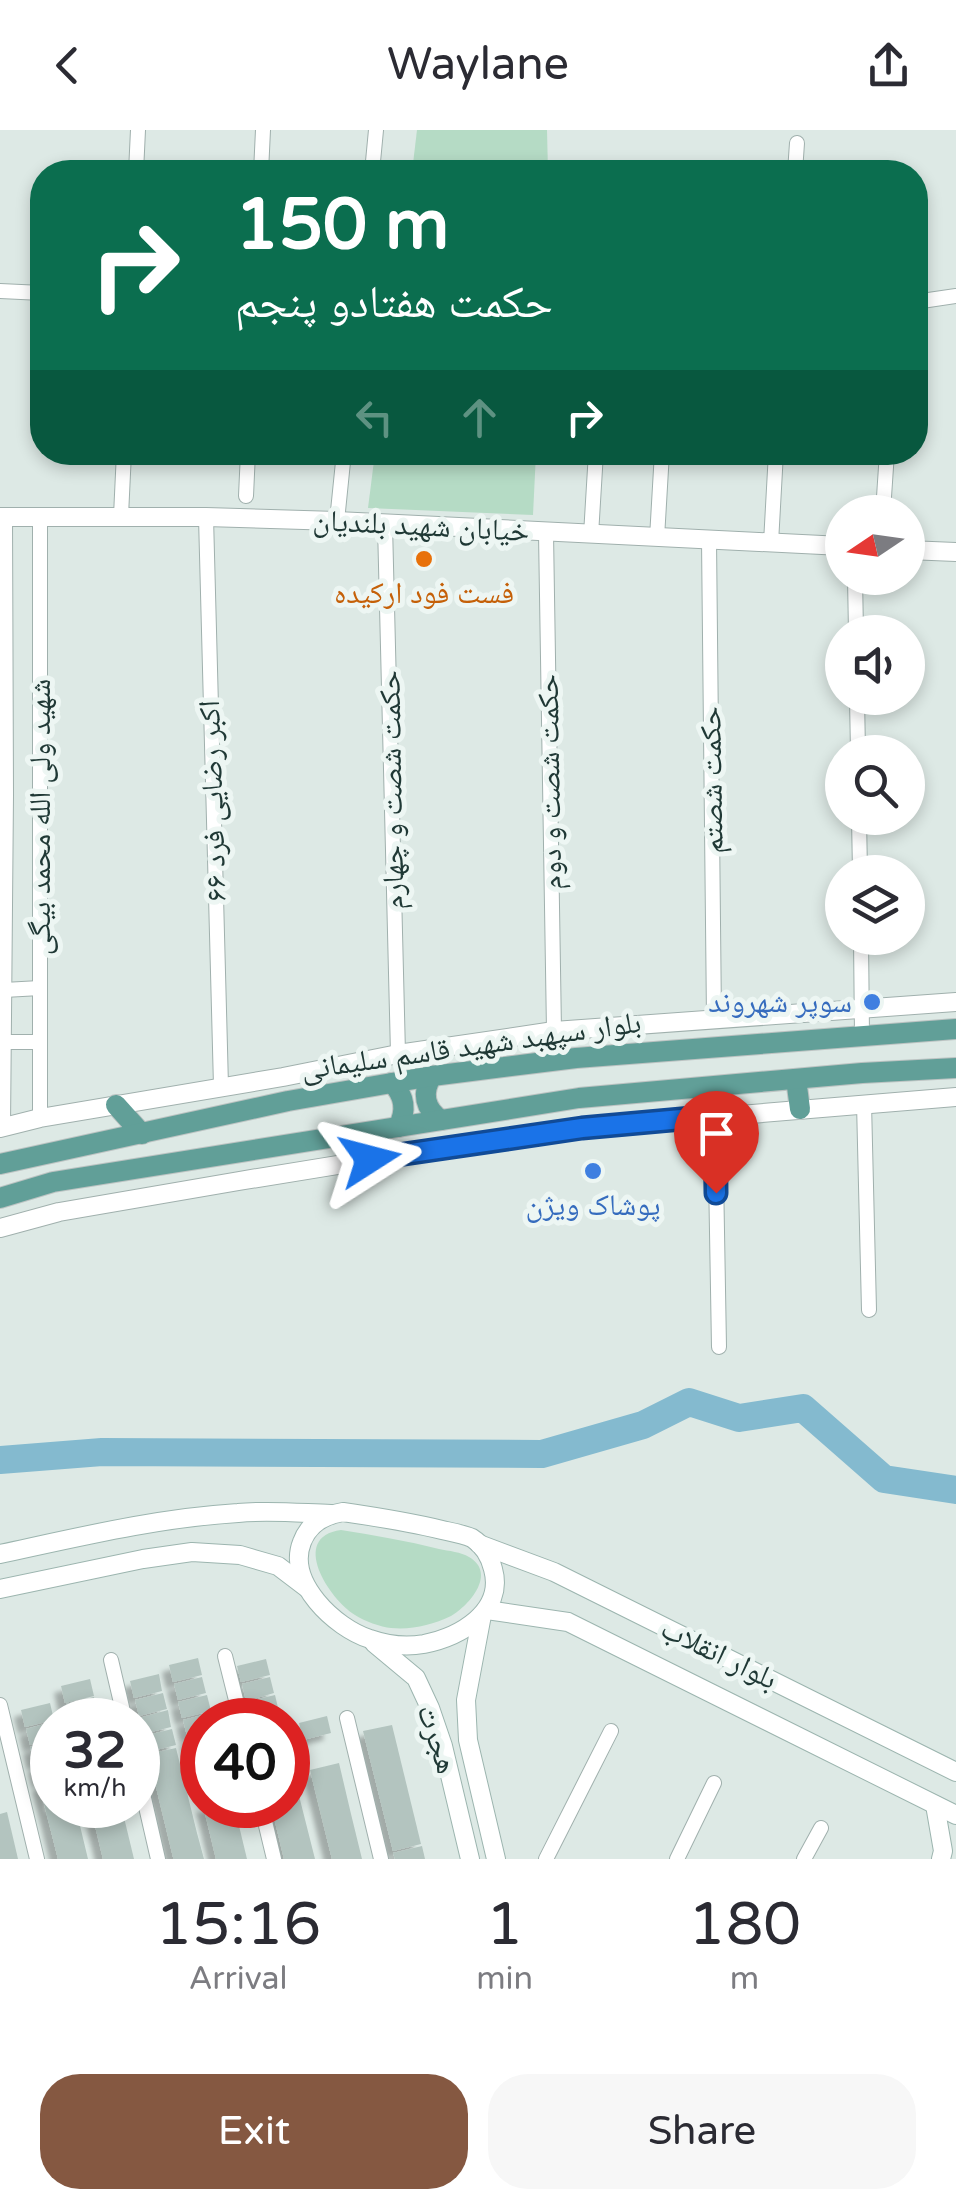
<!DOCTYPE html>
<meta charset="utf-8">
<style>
body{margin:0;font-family:"Varela Round","Noto Naskh Arabic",sans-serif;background:#f7f7f7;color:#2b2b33;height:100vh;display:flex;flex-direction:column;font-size:38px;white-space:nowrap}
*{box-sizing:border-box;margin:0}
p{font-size:32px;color:#7c7c81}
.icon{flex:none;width:55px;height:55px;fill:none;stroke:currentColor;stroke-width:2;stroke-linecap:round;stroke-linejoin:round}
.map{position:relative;height:1729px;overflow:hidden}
.side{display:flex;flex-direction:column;background:#fff;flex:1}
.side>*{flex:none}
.hud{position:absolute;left:30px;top:30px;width:898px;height:305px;border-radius:40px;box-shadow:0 5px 15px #0003;background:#0b6e4f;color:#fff;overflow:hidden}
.needle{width:65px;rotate:257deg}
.controls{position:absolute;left:825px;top:365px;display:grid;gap:20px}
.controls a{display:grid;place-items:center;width:100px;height:100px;border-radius:50%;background:#fff;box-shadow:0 5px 15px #0003;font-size:50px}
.speed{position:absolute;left:30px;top:1568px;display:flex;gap:20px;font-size:50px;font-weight:700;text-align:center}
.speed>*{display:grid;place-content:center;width:130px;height:130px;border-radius:50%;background:#fff;box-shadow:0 5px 15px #0003;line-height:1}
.speed small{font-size:25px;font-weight:400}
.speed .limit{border:15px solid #d22;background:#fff;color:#111}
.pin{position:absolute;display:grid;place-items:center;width:85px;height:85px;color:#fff;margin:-102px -42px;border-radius:50% 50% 50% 0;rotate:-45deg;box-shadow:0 0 10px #0007}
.pin .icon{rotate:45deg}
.me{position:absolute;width:110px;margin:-55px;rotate:81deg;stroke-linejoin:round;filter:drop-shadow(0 0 8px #0008)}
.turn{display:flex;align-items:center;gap:35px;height:210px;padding:0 40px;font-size:45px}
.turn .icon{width:130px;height:130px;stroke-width:2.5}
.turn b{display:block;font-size:70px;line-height:85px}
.lanes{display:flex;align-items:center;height:95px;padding:0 40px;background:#0003;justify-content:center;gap:50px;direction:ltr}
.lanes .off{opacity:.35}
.eta{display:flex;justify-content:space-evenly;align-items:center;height:170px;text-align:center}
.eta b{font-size:60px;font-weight:600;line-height:70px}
.action{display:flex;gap:20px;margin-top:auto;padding:20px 40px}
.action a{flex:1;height:115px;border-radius:40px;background:#855841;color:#fff;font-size:40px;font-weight:600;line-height:115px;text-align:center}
.action a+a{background:#f7f7f7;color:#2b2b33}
header{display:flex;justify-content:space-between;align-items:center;height:130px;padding:0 40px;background:#fff;font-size:45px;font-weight:600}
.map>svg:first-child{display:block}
</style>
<header><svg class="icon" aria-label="back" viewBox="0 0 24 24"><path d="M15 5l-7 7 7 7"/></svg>Waylane<svg class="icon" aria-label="share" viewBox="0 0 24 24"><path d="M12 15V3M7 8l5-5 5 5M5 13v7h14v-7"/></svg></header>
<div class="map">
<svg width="956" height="1729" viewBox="0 0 956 1729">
<defs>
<filter id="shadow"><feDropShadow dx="-7" dy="7" stdDeviation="2.5" flood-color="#0004"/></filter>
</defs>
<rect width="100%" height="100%" fill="#dde9e5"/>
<g fill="#b5dbc5">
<path d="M417 0H547L548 42H412Z"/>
<path d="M375 323H536L533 385 368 378Z"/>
<path d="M341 1400C374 1405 407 1411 439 1419 449 1421 461 1422 469 1427 497 1443 470 1475 451 1486 432 1495 412 1500 391 1498 381 1497 364 1491 355 1485 329 1469 289 1407 341 1400Z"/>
</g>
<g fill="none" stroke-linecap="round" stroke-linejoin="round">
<path stroke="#84bacf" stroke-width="28" d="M0 1330 102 1322 542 1324 643 1295 689 1272 739 1288 803 1278 884 1349 956 1360"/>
</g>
<g fill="#b3c4bf" filter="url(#shadow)">
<path d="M198 1528 202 1545 173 1552 169 1535Z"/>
<path d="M266 1529 270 1545 241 1552 237 1536Z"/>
<path d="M159 1544 162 1561 134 1568 130 1551Z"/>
<path d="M202 1547 206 1563 178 1570 174 1554Z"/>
<path d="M270 1547 274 1563 246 1571 242 1554Z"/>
<path d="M90 1549 94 1566 65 1573 61 1556Z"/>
<path d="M163 1563 167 1579 139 1586 135 1570Z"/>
<path d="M207 1565 211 1581 182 1588 178 1572Z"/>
<path d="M275 1565 279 1582 250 1589 246 1572Z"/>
<path d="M94 1567 98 1584 70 1590 66 1574Z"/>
<path d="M50 1573 54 1590 25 1597 21 1580Z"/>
<path d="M168 1580 171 1597 143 1604 139 1588Z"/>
<path d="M211 1583 213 1590H202V1602L187 1606 183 1590Z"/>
<path d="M327 1586 331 1603 303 1610 299 1593Z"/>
<path d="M52 1592V1609L30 1615 26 1599Z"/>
<path d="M392 1595 421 1714 393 1721 363 1601Z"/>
<path d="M172 1599 176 1615 148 1622 144 1606Z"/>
<path d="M202 1604V1621L191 1624 187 1608Z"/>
<path d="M52 1611V1628L34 1633 30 1617Z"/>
<path d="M176 1618 197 1703 204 1729H173V1727L148 1624Z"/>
<path d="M288 1624 292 1638 315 1729H284L271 1675H288Z"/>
<path d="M52 1631V1648L39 1651 35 1635Z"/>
<path d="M339 1633 351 1684 362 1729H332L327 1709 310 1640Z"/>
<path d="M52 1650V1675H75L88 1729H58L39 1654Z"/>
<path d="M90 1675H121L134 1729H103Z"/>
<path d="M203 1675H234L247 1729H216Z"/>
<path d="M7 1682 15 1716 18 1729H0V1684Z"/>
<path d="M422 1716 425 1729H395L393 1723Z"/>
</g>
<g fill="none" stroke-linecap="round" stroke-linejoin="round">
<g stroke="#a0b0ad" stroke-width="16">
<g id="minor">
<path d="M136 42 138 0"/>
<path d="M261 42 263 0"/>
<path d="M372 42 376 0"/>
<path d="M795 42 797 13"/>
<path d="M0 161 42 163"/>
<path d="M915 172 956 166"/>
<path d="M246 366 248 322"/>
<path d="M883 382 887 322"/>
<path d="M121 386 124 322"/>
<path d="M206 387 221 956"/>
<path d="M337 391 344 322"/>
<path d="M385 395 398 924"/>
<path d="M546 403 554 901"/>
<path d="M591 405 596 322"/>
<path d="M657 408 662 322"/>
<path d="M709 410 714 889"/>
<path d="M771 413 776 322"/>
<path d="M855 448 856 502"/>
<path d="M857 568 858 622"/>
<path d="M859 688 860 742"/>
<path d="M861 808 862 905"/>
<path d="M4 860 40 858"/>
<path d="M3 912H40"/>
<path d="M864 973 869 1180"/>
<path d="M715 986 719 1217"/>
<path d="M40 988V385"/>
<path d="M3 997 6 665 5 387"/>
<path d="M225 1526 241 1590"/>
<path d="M111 1530 125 1590"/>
<path d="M0 1575 37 1729"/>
<path d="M347 1588 381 1729"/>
<path d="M138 1642 158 1729"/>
<path d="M261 1675 274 1729"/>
<path d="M546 1729 611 1601"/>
<path d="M677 1729 714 1653"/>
<path d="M804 1729 821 1698"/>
</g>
</g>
<g stroke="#a0b0ad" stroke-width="20">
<g id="tertiary">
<path d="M0 387H206L337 391 842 416"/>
<path d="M908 420 956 422"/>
<path d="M0 998 40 988 283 947 398 924 554 901 956 872"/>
<path d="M0 1098 59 1082 239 1051 448 1017 582 998 956 967"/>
</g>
</g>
<g stroke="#9cb5af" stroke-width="20">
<g id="secondary">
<path d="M343 1382C377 1387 409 1392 442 1400 451 1402 463 1404 472 1408 483 1415 490 1427 493 1439 505 1482 459 1507 424 1514 407 1517 387 1515 370 1509 335 1498 286 1452 302 1412 309 1393 325 1385 343 1382Z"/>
<path d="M479 1414 554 1442 956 1642"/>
<path d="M0 1424C79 1407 157 1388 238 1383 268 1380 300 1383 331 1384"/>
<path d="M0 1459 143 1429 192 1422 240 1425 278 1436 307 1458"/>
<path d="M487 1480 568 1492 956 1685"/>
<path d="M482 1485 466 1570 468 1610 496 1729"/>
<path d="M374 1513 416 1548 430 1578 443 1616 470 1729"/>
<path d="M935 1675 943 1721 941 1729"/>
</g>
</g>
<g stroke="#bcc3c2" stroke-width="22">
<g id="primary">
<path d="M432 946C421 963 425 979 441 990"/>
<path d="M796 949 800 979"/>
<path d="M392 953C405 966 407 981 398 997"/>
<path d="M116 975 142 1004"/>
<path d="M0 1034 288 971 432 946 576 928 956 899"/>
<path d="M0 1068 53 1052 579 968 862 943 956 938"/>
</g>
</g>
<use href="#minor" stroke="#fff" stroke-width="14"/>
<use href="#tertiary" stroke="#fff" stroke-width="18"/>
<use href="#secondary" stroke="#fff" stroke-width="18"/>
<use href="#primary" stroke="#619f98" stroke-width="20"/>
</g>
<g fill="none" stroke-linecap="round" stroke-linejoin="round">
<g stroke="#114b97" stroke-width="25">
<path id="route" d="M370 1029 582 998 715 986 716 1063"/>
</g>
<use href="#route" stroke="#1a73e8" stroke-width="18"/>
</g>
<circle fill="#e8710a" stroke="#edf6f3" stroke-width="4" cx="424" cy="429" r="10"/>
<g fill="#3f7fe0" stroke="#edf6f3" stroke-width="4">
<circle cx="872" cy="872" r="10"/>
<circle cx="593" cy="1041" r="10"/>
</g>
<g text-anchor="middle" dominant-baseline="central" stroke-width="10" stroke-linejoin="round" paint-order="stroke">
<g font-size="30" fill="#1f3835" stroke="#edf6f3">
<text transform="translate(421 396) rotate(3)">خیابان شهید بلندیان</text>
<text transform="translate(712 650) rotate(-91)">حکمت شصتم</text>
<text transform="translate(550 652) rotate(-91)">حکمت شصت و دوم</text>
<text transform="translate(392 660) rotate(-91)">حکمت شصت و چهارم</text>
<text transform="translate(213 671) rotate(-92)">۶۶ اکبر رضایی فرد</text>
<text transform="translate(40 687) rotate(-90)">شهید ولی الله محمد بیگی</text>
<text transform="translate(471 916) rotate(-8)">بلوار سپهبد شهید قاسم سلیمانی</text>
<text transform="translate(719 1524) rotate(26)">بلوار انقلاب</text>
<text transform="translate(437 1609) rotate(72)">هجرت</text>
</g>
<g font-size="30" fill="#c56008" stroke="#edf6f3">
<text x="424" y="463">فست فود ارکیده</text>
</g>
<g font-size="30" fill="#366cbe" stroke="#edf6f3" text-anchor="end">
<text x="852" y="872">سوپر شهروند</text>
<text x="593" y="1075" text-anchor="middle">پوشاک ویژن</text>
</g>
</g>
</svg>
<div class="controls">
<a><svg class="needle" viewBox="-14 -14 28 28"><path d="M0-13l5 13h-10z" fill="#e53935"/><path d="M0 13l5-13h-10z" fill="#7c7c81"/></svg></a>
<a><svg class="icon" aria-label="sound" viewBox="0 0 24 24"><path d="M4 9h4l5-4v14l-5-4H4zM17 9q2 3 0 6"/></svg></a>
<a><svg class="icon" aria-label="search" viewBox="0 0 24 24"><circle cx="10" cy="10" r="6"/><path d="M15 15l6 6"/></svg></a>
<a><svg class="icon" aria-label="layers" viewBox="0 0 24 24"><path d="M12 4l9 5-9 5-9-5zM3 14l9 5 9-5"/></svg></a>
</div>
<div class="speed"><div>32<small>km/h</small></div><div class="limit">40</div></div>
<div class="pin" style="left:716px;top:1063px;background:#d93025"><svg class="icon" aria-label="arrive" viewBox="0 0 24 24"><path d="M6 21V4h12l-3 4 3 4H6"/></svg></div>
<svg class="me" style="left:370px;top:1029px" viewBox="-20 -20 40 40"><path d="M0-17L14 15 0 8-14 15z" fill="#1a73e8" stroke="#fff" stroke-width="4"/></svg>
<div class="hud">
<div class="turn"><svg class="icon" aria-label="right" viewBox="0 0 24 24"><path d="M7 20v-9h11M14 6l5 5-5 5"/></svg><div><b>150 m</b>حکمت هفتادو پنجم</div></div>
<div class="lanes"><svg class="icon off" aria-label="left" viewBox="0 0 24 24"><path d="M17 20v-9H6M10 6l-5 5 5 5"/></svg><svg class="icon off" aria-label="ahead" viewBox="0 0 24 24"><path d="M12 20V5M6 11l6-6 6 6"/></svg><svg class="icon" aria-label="right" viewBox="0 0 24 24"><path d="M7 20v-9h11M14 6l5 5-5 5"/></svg></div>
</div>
</div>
<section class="side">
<div class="eta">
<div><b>15:16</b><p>Arrival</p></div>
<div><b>1</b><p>min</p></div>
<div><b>180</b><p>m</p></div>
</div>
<div class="action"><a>Exit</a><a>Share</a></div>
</section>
